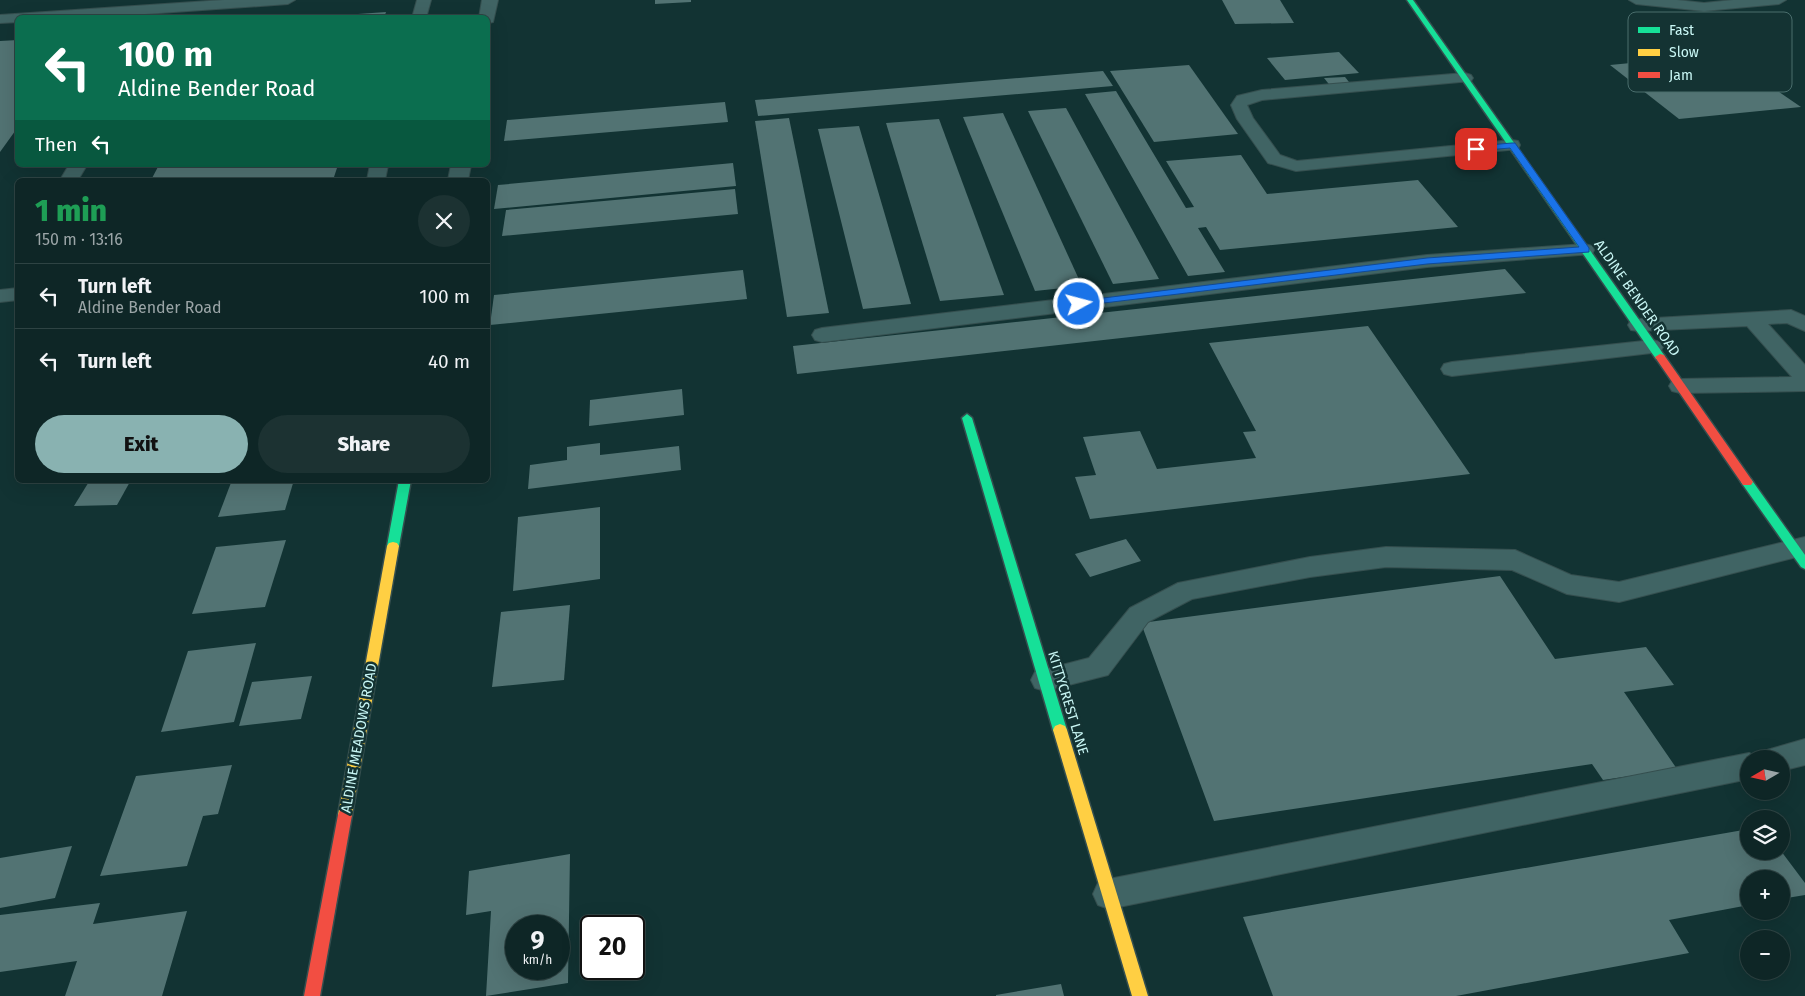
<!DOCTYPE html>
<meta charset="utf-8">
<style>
body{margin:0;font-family:"Fira Sans",sans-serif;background:#1c3232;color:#f1f3f6;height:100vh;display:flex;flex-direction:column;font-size:19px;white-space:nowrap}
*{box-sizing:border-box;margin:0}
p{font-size:16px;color:#9ba5a7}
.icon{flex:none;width:28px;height:28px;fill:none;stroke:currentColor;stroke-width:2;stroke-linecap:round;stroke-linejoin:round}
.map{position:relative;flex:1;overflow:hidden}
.sheet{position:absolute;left:15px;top:178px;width:475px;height:305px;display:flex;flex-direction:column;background:#0e2626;border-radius:8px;box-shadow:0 5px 20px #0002,0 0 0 1px #2e4343}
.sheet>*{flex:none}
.banner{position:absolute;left:15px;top:15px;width:475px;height:152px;border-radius:8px;box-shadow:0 5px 20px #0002,0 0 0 1px #2e4343;background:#0b6e4f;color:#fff;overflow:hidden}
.needle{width:32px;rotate:261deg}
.tools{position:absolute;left:1740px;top:750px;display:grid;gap:10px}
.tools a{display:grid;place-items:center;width:50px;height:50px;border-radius:50%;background:#0e2626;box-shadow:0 5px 20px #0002,0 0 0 1px #2e4343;font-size:25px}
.speed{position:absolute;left:505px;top:915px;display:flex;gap:10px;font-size:25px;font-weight:700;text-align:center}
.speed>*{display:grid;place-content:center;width:65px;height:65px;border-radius:50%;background:#0e2626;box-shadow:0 5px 20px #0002,0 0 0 1px #2e4343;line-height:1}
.speed small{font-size:12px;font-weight:400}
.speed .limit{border:2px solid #111;border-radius:8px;background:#fff;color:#111}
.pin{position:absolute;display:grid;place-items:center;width:42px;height:42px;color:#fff;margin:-21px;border-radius:10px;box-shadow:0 2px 8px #0006}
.me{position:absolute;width:55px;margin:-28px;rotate:83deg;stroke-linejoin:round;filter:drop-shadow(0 0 4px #0008)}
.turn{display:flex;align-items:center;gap:18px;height:105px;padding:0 20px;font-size:22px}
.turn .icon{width:65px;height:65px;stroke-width:2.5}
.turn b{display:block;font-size:35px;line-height:42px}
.then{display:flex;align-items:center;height:48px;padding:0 20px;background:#0003;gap:10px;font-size:19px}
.round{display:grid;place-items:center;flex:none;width:52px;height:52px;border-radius:26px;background:#1c3232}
.headline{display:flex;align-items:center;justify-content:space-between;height:85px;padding:0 20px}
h1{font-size:30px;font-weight:800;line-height:38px;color:#1e9e55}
.cta{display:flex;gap:10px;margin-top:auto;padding:10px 20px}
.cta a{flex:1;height:58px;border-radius:30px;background:#89b2b1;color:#111;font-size:20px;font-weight:800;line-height:58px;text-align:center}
.cta a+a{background:#1c3232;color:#f1f3f6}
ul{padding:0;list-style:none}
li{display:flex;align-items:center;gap:15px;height:65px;padding:0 20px;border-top:1px solid #2e4343}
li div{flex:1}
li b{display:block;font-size:19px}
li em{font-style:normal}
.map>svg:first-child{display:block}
</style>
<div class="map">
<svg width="1805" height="996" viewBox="0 0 1805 996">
<rect width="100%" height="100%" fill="#123333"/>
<g fill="#527373" fill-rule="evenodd">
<path d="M655 0H691V2L655 4Z"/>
<path d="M1222 0H1280L1294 23 1235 24Z"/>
<path d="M386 12 384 18H330V16Z"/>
<path d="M18 40V127L0 152V41Z"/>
<path d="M1339 52 1359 73 1285 80 1267 58Z"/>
<path d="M1724 54 1801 107 1679 119 1610 65Z"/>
<path d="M1189 65 1238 134 1154 142 1110 71Z"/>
<path d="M1103 71 1113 86 758 116 755 100Z"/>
<path d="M1345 77 1353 87 1332 88 1324 78Z"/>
<path d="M1116 91 1186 208 1194 207 1166 161 1241 155 1267 194 1418 180 1458 227 1220 250 1206 227 1198 228 1225 272 1188 276 1085 94Z"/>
<path d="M725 102 728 122 504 141 507 120Z"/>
<path d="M1066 108 1159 279 1113 284 1028 111Z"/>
<path d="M1003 113 1082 286 1035 291 963 117Z"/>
<path d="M789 118 829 313 787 317 755 121Z"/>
<path d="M939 119 1004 295 940 301 886 123Z"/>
<path d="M859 126 911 304 863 309 818 129Z"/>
<path d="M733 163 736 186 494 209 498 185Z"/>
<path d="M159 165H338L333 180H151Z"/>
<path d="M735 189 738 214 502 236 506 210Z"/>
<path d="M1505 269 1526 293 797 374 793 346Z"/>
<path d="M743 270 747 299 490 325 494 295Z"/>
<path d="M1368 326 1470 474 1090 519 1075 477 1096 475 1083 437 1140 431 1157 469 1256 458 1243 432 1256 431 1209 343Z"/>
<path d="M682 389 684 415 589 426 590 400Z"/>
<path d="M600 443V455L679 446 681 470 528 489 530 465 567 460V447Z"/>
<path d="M90 480H131L117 505 74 506Z"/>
<path d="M232 480H294L285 510 218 517Z"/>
<path d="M600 507V579L513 591 518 517Z"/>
<path d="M1126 539 1141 561 1090 577 1075 554Z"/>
<path d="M286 540 265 607 192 614 216 547Z"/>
<path d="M1500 576 1555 659 1646 647 1674 685 1624 692 1677 769 1603 780 1592 764 1214 821 1141 623Z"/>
<path d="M570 605 564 680 492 687 501 612Z"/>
<path d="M256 643 234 722 161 732 188 651Z"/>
<path d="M312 676 301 719 239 726 252 682Z"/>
<path d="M232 765 218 814 203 816 187 866 100 876 136 776Z"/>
<path d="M1749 829V851H1781L1805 883V895L1781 899V879H1749V905L1669 920 1689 953 1456 996H1273L1243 917Z"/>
<path d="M72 846 55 898 0 908V858Z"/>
<path d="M570 854 568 983 486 996 491 911 466 915 469 871ZM516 926H559V969H516Z"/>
<path d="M100 903 93 924 187 911 162 996H65L77 961 0 972V915Z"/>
<path d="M1061 984 1064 996H996V995Z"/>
</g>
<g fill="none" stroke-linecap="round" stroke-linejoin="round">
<g stroke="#354f4f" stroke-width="2">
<g id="lane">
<path d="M224 0H295L288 4 88 18H18V22L0 23V15Z"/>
<path d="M417 0H431L426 18H412Z"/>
<path d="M1629 0H1677L1704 3 1733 0H1786L1779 4 1704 11 1636 4Z"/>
<path d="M1465 73 1471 75 1473 78 1471 81 1262 100 1247 105 1253 118 1280 155 1297 161 1512 140 1518 141 1520 145 1518 149 1296 171 1268 163 1237 119 1231 105 1237 96 1262 90Z"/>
<path d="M69 165H87L78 180H60Z"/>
<path d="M370 165H388L385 180H367Z"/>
<path d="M1585 244 1592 246 1594 250 1592 254 1427 267 822 342 815 340 812 335 815 330 822 328 1427 255Z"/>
<path d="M18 288V300L0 302V290Z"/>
<path d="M1791 310 1805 316V331L1787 323 1768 324 1805 365V391L1680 393 1672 391 1669 386 1672 381 1680 379 1792 377 1747 326 1638 331 1631 330 1628 325 1631 320 1638 319Z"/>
<path d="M1653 340 1660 342 1663 347 1660 352 1452 376 1444 374 1441 369 1444 364 1452 362Z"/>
<path d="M1805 537V555L1619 602 1567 594 1512 570 1386 567 1310 577 1192 599 1148 622 1108 675 1045 691 1035 688 1031 680 1035 672 1089 658 1130 608 1178 583 1310 557 1386 547 1515 550 1571 575 1619 582Z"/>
<path d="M1805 739V765L1781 771V759H1763L1767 750Z"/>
<path d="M1749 753 1760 759H1749V779L1109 909 1098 905 1093 894 1098 883 1109 879Z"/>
</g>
</g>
<g stroke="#354f4f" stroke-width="2">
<g id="street">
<path d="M482 0H498L493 22 488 23V18H479Z"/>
<path d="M451 165H471L468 180H448Z"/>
</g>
</g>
<g stroke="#354f4f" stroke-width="3">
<g id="fast">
<path d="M1407 0H1413L1664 355 1665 357 1664 359H1656Z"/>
<path d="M967 414 972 418 1067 730 1065 734 1060 736 1055 734 1053 730 962 418Z"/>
<path d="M1747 478 1751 479 1805 555V569L1801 567 1743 485 1741 482 1743 479Z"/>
<path d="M399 480H411L399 546 397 549H389L387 546Z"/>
</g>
</g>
<g stroke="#354f4f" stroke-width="3">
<g id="slow">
<path d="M393 542 397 543 399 546 352 815 350 820 345 822 340 820 338 815 387 546 389 543Z"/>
<path d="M1060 724 1065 726 1067 730 1148 996H1132L1053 730 1055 726Z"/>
</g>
</g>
<g stroke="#354f4f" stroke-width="3">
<g id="jam">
<path d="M1660 354 1664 355 1751 479 1753 482 1751 485H1743L1655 357Z"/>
<path d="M345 808 350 810 352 815 320 996H304L338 815 340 810Z"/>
</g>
</g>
<use href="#lane" fill="#406464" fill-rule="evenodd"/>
<use href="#street" fill="#406464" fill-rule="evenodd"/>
<use href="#fast" fill="#16e098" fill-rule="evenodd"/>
<use href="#slow" fill="#ffcf43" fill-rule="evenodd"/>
<use href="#jam" fill="#f24e42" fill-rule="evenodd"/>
</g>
<path fill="#1a73e8" stroke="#114b97" d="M1512 143H1515L1589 248V252L1427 264 1079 306 1075 304 1079 301 1427 258 1579 247 1510 148 1476 151 1472 149 1476 146Z"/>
<g text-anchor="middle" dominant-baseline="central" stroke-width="5" stroke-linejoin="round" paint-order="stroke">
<g font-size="14" fill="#c9f7f5" stroke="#143333">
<text transform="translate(1637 298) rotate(55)">ALDINE BENDER ROAD</text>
<text transform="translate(1068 703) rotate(73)">KITTYCREST LANE</text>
<text transform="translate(359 738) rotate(-80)">ALDINE MEADOWS ROAD</text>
</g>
</g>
<rect x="1628" y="12" width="164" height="80" rx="8" fill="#143333" stroke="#4a6e6d" stroke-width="1"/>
<rect x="1638" y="27" width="22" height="6" fill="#16e098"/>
<rect x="1638" y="49" width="22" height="7" fill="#ffcf43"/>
<rect x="1638" y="72" width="22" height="6" fill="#f24e42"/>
<g font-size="14" fill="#c9f7f5">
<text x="1669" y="35">Fast</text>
<text x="1669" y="57">Slow</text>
<text x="1669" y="80">Jam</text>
</g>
</svg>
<div class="tools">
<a><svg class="needle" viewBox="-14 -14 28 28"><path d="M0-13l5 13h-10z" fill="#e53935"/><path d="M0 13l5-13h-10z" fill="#9ba5a7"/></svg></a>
<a><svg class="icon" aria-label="layers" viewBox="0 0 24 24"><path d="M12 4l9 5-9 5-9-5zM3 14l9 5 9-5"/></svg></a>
<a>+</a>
<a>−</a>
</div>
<div class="speed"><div>9<small>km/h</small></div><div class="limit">20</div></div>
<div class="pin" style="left:1476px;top:149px;background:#d93025"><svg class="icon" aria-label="arrive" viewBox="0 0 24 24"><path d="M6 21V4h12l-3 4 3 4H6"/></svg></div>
<svg class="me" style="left:1079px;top:304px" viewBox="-20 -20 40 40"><circle r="17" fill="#1a73e8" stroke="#fff" stroke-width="3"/><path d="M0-11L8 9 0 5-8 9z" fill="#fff"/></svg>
<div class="banner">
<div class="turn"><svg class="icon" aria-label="left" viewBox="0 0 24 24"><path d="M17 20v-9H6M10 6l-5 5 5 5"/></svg><div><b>100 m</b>Aldine Bender Road</div></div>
<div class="then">Then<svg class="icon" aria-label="left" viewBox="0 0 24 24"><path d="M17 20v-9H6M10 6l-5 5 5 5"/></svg></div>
</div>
<section class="sheet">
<div class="headline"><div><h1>1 min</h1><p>150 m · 13:16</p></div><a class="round"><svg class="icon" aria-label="close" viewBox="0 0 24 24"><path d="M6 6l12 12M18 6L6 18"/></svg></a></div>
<ul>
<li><svg class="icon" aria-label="left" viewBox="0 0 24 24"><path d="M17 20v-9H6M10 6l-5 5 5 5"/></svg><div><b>Turn left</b><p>Aldine Bender Road</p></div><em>100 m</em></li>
<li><svg class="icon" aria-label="left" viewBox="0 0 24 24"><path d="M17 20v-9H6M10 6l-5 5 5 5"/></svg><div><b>Turn left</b></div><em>40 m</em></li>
</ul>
<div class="cta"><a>Exit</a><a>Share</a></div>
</section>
</div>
